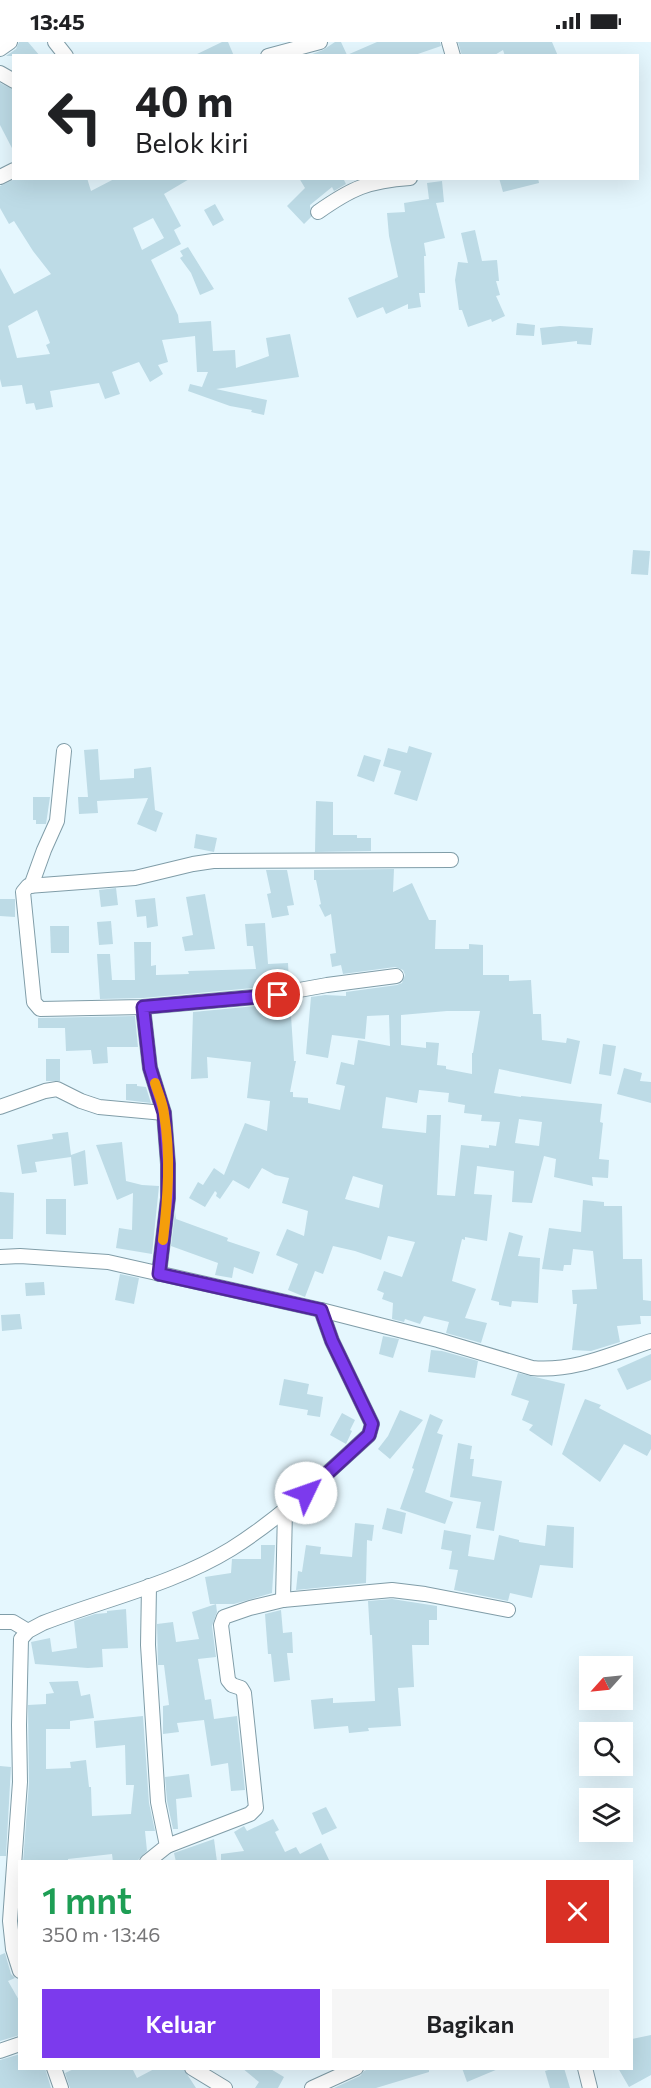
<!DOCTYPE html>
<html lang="id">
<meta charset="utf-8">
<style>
body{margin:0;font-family:Commissioner,sans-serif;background:#f6f6f6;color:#202124;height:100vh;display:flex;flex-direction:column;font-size:22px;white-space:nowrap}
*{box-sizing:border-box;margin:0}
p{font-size:20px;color:#757577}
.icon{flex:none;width:33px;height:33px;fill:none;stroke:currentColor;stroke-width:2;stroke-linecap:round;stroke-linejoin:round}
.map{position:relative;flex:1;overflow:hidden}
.drawer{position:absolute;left:18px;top:1818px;width:615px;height:210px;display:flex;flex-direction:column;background:#fff;border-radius:0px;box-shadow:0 6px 24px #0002}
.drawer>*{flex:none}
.top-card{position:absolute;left:12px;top:12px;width:627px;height:126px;border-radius:0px;box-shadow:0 6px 24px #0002;background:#fff;color:#202124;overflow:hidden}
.needle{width:39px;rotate:243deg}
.controls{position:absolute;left:579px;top:1614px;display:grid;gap:12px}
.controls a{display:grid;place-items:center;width:54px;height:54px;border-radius:0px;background:#fff;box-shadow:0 6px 24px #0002;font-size:30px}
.pin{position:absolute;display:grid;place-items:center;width:51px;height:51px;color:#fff;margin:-26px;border:3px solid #fff;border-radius:50%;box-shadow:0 2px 6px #0007}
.me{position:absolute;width:66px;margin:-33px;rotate:48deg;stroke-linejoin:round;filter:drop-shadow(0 0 4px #0008)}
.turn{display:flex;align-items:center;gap:21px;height:126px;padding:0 24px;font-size:27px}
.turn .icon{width:78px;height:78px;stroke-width:2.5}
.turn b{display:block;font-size:42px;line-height:51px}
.round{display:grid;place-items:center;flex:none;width:63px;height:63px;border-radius:0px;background:#f6f6f6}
.headline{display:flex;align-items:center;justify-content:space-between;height:102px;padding:0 24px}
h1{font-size:36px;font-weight:600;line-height:45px;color:#1e9e55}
.action{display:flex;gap:12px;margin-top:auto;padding:12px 24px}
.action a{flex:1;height:69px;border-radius:0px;background:#7c3aed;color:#fff;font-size:24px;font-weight:600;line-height:69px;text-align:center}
.action a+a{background:#f6f6f6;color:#202124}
.status{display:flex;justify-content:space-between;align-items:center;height:42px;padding:0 30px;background:#fff;direction:ltr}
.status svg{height:16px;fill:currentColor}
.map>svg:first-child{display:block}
</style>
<div class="status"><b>13:45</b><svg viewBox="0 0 49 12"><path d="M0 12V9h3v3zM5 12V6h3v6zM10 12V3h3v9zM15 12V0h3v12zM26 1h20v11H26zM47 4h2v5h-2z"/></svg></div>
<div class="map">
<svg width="651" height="2046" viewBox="0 0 651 2046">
<rect width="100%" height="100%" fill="#e5f7fe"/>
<g fill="#bddbe6" fill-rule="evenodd">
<path d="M19 0H28L40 14H6L16 7Z"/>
<path d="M222 0H228L234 14H193Z"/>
<path d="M335 0H341L347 13 377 0H440L441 4 412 14H307L323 8Z"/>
<path d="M458 0H552L558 14H505L503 8 493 14H462Z"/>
<path d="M0 41 14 48V110L0 83Z"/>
<path d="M17 136H87L91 149 116 136H191L164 152 181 184 174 188 181 202 151 218 178 273 179 281 211 279 213 309 235 308 236 326 269 314 266 296 290 292 299 335 216 347 267 358 264 373 251 370 252 368 230 364 188 349 190 342 202 345 208 330H197L195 294 162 298 168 320 158 323 163 332 150 340 139 320 112 330 120 352 105 357 99 341 50 349 53 365 36 368 34 361 26 362 22 343 2 345 0 337V226L14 252 51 232 33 209 14 179 9 182 0 166V144ZM153 176 164 196 142 208 133 186ZM37 268 50 301 46 303 50 312 17 316 8 284Z"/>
<path d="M299 136H343L346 142 334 149 332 145 310 163 311 175 304 182 287 164 305 146Z"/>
<path d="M499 136H538L539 141 503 150Z"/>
<path d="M442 139 444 160 436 161 445 196 424 201 426 214H424L425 251H419L421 265 408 267V262L386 272 383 265 357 276 348 256 398 235 389 194 387 171 405 170 404 161 429 157 427 141Z"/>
<path d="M215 162 224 178 213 184 204 168Z"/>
<path d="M475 188 482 219 497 218 499 239H496L500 253 496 254 505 274 492 280 491 277 468 285 462 268H459L455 238 458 220 468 221 461 191Z"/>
<path d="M188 205 214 247 200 253 191 231 180 216 183 214 180 209Z"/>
<path d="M517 281 535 283 534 294 516 293Z"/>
<path d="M560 284 593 286 591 303 577 302V299L542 303 540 286Z"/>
<path d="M633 508 650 509 648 533 631 532Z"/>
<path d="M409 704 432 711 417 759 394 752 401 729 383 724 388 706 407 711Z"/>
<path d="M98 707 100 738 134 736V727L151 725 155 768 163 771 156 790 137 782 148 756 97 759 98 771 79 772 78 755H88L84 708Z"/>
<path d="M364 713 381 718 374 740 357 734Z"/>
<path d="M33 755H50L46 782H36V778H33Z"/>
<path d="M316 759 333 760V793H357V796H371V809L315 810Z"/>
<path d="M196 792 217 796 214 810 194 806Z"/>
<path d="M394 827 393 850 412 841 429 878H436L435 907H469V902L483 903V933H509V939L531 938 533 972H541L542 998 566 1001 567 996 580 999 571 1042 499 1027 494 1051 521 1055V1054L602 1062 600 1080 603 1081 599 1117 609 1118 608 1136 592 1135 593 1144 554 1135 556 1117 544 1114 532 1161 512 1160 514 1129 477 1124 474 1152 492 1153 487 1199 465 1195V1198L462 1197 452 1239 476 1247 465 1276 487 1281 481 1301 446 1291 449 1280 424 1274 420 1282 405 1277 404 1280 392 1277 393 1261 382 1257 384 1251 377 1248 384 1229 402 1235 415 1200 388 1194 381 1218 355 1209 333 1204 323 1232 315 1229 305 1255 288 1248 298 1222 276 1213 287 1187 304 1194 308 1169 282 1161 289 1136 275 1133 262 1126 249 1147 233 1138 220 1157 216 1154 217 1151 215 1149 205 1165 189 1156 198 1140 203 1143 214 1126 224 1133 245 1081 267 1089 270 1059 247 1056 251 1020 207 1015 208 1036 191 1037 193 970 267 963 290 959 294 1019H296L290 1050H293V1055L308 1056V1061L340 1068 345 1044 336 1042 341 1020 354 1023 358 998 390 1004 389 973 367 974 365 997 332 993 328 1016 306 1012 311 955 325 953 346 954V950L397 943 402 941 405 933 403 928 395 925 343 932 341 923 332 925 330 912 336 911 331 872 325 875 319 863 321 862 316 838H314V828ZM447 969H480L473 1011H472V1032L446 1027V1024L437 1023 439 1001 426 1000V1006L401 1003V973ZM419 1048 449 1051 448 1060 465 1063 464 1071 482 1073 481 1079 500 1080 496 1104 489 1103V1106L461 1103 455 1154 437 1153 441 1073H427L426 1091 382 1086 386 1055 417 1061ZM519 1077 542 1080 539 1104 515 1101ZM353 1134 383 1143 379 1166 345 1157Z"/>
<path d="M266 828H287L294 863 287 864 289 873 272 876 267 852 271 851Z"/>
<path d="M116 846 118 863 101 865 99 848Z"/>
<path d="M205 852 215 907 185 909 182 895 193 893 186 855Z"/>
<path d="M155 856 158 884 147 886 146 874 137 875 135 858Z"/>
<path d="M0 857H15V875L0 874Z"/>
<path d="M111 879 113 902 99 903 97 880Z"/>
<path d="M265 881 268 922 288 921 289 941 265 945 143 956 100 957 97 912H110L112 938H135L134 900H151V924L156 923V933L189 932 188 929 256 927 253 904H247L245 882Z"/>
<path d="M50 884H69V911H51Z"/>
<path d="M135 974 138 1005H107L108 1021 93 1022 91 1008 66 1009 65 986H38V976Z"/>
<path d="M603 1002 616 1004 611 1034 599 1032Z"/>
<rect x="46" y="1017" width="14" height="22"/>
<path d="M624 1026 642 1031 640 1039 651 1040V1061L617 1052Z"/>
<path d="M126 1042H137V1044L146 1045 151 1061 126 1058Z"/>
<path d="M68 1090 71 1113 85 1108 88 1142 74 1144 71 1115 35 1120 37 1130 22 1132 17 1103 53 1097 52 1092Z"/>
<path d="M122 1100 126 1139 142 1143 159 1144 152 1212 116 1206 119 1186 132 1188 133 1151 117 1158 96 1103Z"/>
<path d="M0 1150 14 1151 13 1197H0Z"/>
<path d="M46 1157H66V1193L46 1192Z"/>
<path d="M583 1158 604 1160V1164H622L623 1217H642L643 1258 651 1259V1274H640L641 1282 617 1284 620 1300 591 1309 572 1308 577 1262H573L572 1248 597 1247 593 1209 573 1207 571 1223H564L563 1229 542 1227 549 1186 581 1190Z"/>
<path d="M175 1170 176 1177 228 1196 227 1199 260 1210 253 1232 234 1225 232 1236 215 1233 218 1221 171 1204Z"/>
<path d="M509 1190 523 1194 518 1214 540 1216 538 1261 512 1259 511 1265 499 1263V1260L491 1258Z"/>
<path d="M120 1232 139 1236 134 1262 115 1258Z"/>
<path d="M44 1240 45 1253 26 1254 25 1241Z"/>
<path d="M20 1272 22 1287 2 1289 1 1273Z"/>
<path d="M383 1294 399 1297 393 1316 379 1312Z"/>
<path d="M431 1308 442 1309 478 1319 475 1336 428 1330Z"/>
<path d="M651 1312V1338L627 1348 617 1327Z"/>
<path d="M518 1331 565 1342 552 1404 529 1388 533 1383 522 1378 529 1359 511 1353Z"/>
<path d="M284 1337 309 1342 307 1352 323 1355 320 1375 307 1373 308 1368 279 1363Z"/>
<path d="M585 1357 601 1363 599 1366 651 1393V1407L647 1414 624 1402 600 1440 562 1412Z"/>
<path d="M400 1368 423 1378 390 1417 378 1407 388 1394Z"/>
<path d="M342 1371 355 1378 350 1388 352 1389 346 1402 330 1393Z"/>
<path d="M430 1372 443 1378 437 1391 443 1393 425 1450 453 1460 445 1482 400 1467 414 1427 412 1426Z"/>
<path d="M458 1401 472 1404 470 1417H474L472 1434 502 1439 494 1489 476 1486 481 1460 450 1455Z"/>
<path d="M387 1466 406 1471 402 1492 382 1487Z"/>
<path d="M355 1481 374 1483 372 1499 367 1498 366 1541 296 1548 298 1529 302 1530 306 1503 321 1505 320 1512 352 1515Z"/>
<path d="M547 1483 574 1485 573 1526 540 1523 532 1556 510 1551 508 1559 454 1548 458 1528 449 1527 452 1509 441 1507 444 1488 471 1493 468 1514 494 1518 499 1493 519 1498V1500L545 1504Z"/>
<path d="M261 1503H275L272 1551 234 1562H210L205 1535 231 1531 232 1517H261Z"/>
<path d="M392 1557 437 1564V1578H429V1603H412L414 1645 398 1646 401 1684 368 1686 369 1689 349 1691 348 1684 314 1687 311 1658 333 1656V1661L375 1659 372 1593H370L368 1559Z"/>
<path d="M216 1562 217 1570 212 1584 216 1615 198 1617 205 1658 211 1657 214 1677 237 1674 245 1748 231 1749 228 1721 211 1724 204 1678 177 1681 179 1690 163 1692V1664L169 1663 164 1623H158L157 1582 173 1580 176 1600 199 1597 192 1570Z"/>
<path d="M126 1567 128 1606 102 1607 103 1625 88 1626 35 1622 31 1600 50 1596 52 1610 77 1606 74 1579 95 1572 107 1571V1569Z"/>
<path d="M281 1568 283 1591 292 1590 293 1611H287L290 1638 274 1640 271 1612H268L265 1572Z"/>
<path d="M78 1639 81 1654 90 1652 94 1676 70 1679V1687H46V1727L71 1726 70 1720 86 1718 89 1745H91L92 1774 131 1772 134 1743H126L125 1703 96 1706 94 1679 143 1674 149 1761 155 1789H145L147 1809 138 1818 113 1820 112 1812 68 1817V1820H23L29 1741 28 1663 46 1662V1652L54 1651 49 1640Z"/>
<path d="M0 1724 11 1725 6 1814H0Z"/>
<path d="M189 1732 192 1755 176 1757 178 1787H173L167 1759 165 1735Z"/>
<path d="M326 1765 337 1786 322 1793 312 1771Z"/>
<path d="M273 1777 279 1788 275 1790 285 1810 296 1805 300 1812 321 1801 330 1820H221V1812L244 1809 234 1790 244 1784 247 1789Z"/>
<path d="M214 1797 217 1820H176L174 1811Z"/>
<path d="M5 1911 11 1932 15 1936 8 1939 20 1960V1993L0 1999V1913Z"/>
<path d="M651 1993V2033L629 2045 618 2026H632V1997Z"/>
<path d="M20 2012V2026H45L51 2046H0V2018Z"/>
<path d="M76 2026H132L137 2036 156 2026H183L196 2046H70L65 2031Z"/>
<path d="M242 2026H269L284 2035 278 2046H255L259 2040Z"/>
<path d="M371 2026H429V2030L376 2046H334L360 2034 364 2029Z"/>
<path d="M462 2026H498V2027L467 2040Z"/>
<path d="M555 2026H564L570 2046H550L545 2029Z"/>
</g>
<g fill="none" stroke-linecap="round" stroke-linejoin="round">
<g stroke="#809da8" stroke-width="16">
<g id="street">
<path d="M55 0 66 14"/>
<path d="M449 0 453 14"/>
<path d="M0 7 10 0"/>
<path d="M268 14 320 0"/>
<path d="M0 31 14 39"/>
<path d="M0 135 14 128"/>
<path d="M318 170C352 146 368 139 410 136"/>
<path d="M31 844 44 808 57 779 64 709"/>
<path d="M396 934 327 943 266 954 143 965 40 967 34 960 23 850 28 844 135 836 193 822 213 819 451 818"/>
<path d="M143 965 150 1026 164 1071 168 1122V1156L159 1232"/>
<path d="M0 1065 45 1049 57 1047 81 1059 99 1065 164 1071"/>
<path d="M0 1215 20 1214 108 1220 321 1268 438 1298 532 1326C573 1330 612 1312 651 1299"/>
<path d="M283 1558 285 1468"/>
<path d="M0 1580H13L28 1589"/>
<path d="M167 1804 250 1772 256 1766 244 1651 241 1646 232 1643 228 1638 221 1583 224 1575 250 1566 283 1558 392 1548 425 1552 508 1568"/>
<path d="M147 1820 167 1804 158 1760 148 1603 149 1544"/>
<path d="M20 1929 13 1907 10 1879 20 1740 19 1683 21 1597 28 1589 43 1581C105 1557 174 1542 231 1507 282 1475 325 1433 369 1393L372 1382 332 1299 321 1268"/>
<path d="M0 2009 20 2002"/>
<path d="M54 2026 61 2046"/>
<path d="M192 2026 225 2046"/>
<path d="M585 2026 590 2046"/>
<path d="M312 2046 356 2026"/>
</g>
</g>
<use href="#street" stroke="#fff" stroke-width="14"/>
</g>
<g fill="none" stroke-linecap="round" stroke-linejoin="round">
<g stroke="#51269a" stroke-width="15">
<path id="route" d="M278 953 143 965 150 1026 164 1071 168 1122V1156L159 1232 321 1268 332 1299 372 1382 369 1393 306 1451"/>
</g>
<use href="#route" stroke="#7c3aed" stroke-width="10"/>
<path stroke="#f59e0b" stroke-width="10" d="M155 1041C158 1051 163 1061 164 1072 171 1113 168 1156 163 1198"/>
</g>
</svg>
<div class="controls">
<a><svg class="needle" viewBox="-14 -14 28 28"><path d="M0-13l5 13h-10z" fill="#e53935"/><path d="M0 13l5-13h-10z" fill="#757577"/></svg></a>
<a><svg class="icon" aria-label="search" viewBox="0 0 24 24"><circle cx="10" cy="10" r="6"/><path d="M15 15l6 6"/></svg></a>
<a><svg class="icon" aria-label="layers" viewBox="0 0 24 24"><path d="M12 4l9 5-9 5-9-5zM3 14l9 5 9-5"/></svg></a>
</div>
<div class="pin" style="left:278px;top:953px;background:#d93025"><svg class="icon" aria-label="arrive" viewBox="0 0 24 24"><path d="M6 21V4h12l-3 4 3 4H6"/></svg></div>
<svg class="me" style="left:306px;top:1451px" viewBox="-20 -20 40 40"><circle r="19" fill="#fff"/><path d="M0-13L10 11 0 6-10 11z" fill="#7c3aed"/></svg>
<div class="top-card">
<div class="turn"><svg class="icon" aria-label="left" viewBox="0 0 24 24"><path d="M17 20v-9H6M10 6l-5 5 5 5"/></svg><div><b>40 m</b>Belok kiri</div></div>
</div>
<section class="drawer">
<div class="headline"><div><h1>1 mnt</h1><p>350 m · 13:46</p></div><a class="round" style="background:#d93025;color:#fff"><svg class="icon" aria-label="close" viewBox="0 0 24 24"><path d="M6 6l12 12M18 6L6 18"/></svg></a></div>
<div class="action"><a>Keluar</a><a>Bagikan</a></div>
</section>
</div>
